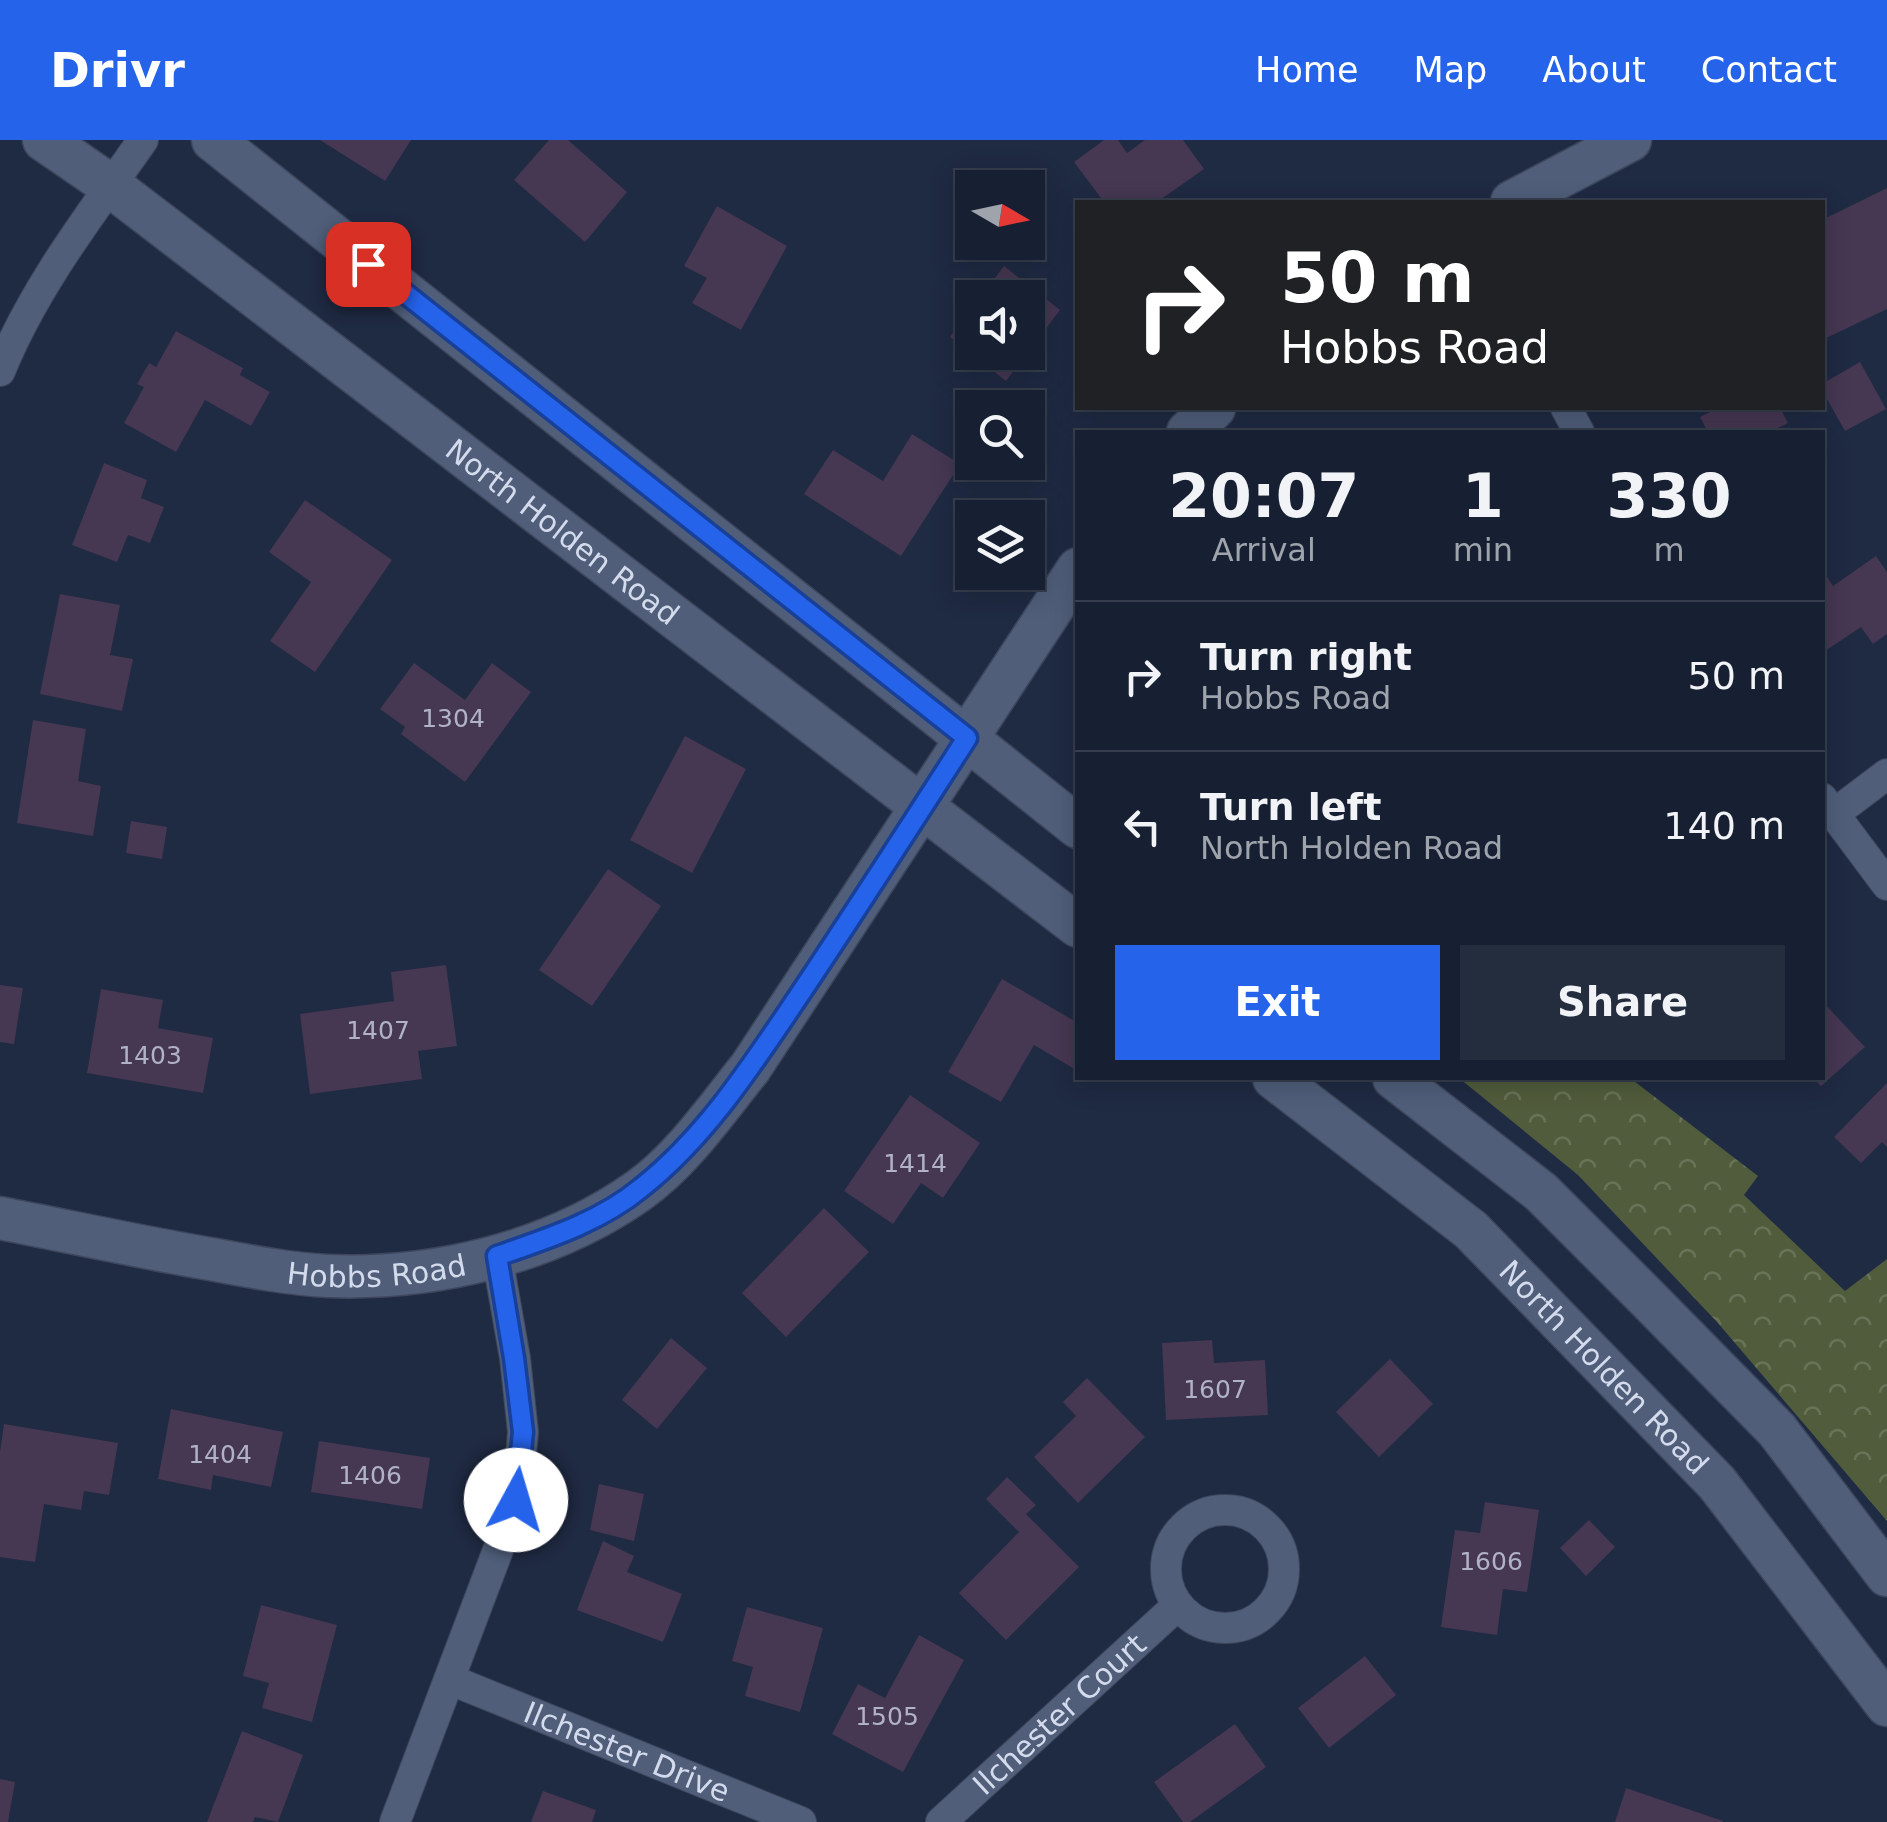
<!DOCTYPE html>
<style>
body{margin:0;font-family:"DejaVu Sans",sans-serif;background:#242d3e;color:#f1f3f6;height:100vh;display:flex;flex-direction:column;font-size:38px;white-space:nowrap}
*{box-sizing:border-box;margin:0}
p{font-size:32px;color:#9ea3ac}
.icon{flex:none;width:55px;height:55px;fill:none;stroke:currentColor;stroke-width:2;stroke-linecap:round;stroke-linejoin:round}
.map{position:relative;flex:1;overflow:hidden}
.panel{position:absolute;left:1075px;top:290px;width:750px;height:650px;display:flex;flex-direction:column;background:#172032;border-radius:0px;box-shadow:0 5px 25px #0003,0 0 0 2px #363e4d}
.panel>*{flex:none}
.guide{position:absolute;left:1075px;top:60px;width:750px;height:210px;border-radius:0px;box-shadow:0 5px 25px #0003,0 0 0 2px #363e4d;background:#202124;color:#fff;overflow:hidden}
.needle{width:65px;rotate:99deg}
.tools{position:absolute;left:955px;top:30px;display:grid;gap:20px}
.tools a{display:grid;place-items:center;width:90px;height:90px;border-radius:0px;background:#172032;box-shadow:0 5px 25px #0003,0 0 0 2px #363e4d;font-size:50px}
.pin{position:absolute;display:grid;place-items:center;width:85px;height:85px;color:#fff;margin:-42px;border-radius:20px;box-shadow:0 5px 15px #0006}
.me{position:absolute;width:110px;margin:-55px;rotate:6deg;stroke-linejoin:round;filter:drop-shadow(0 0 8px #0008)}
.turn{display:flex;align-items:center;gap:35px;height:210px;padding:0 40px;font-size:45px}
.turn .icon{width:130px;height:130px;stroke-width:2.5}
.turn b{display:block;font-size:70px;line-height:85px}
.eta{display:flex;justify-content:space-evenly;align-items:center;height:170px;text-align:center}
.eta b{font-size:60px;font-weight:700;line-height:70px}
.action{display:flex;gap:20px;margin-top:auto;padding:20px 40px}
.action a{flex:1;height:115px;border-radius:0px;background:#2563eb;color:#fff;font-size:40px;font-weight:700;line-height:115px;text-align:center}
.action a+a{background:#242d3e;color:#f1f3f6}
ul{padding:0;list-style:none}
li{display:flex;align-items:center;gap:30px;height:150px;padding:0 40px;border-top:2px solid #363e4d}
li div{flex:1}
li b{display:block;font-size:38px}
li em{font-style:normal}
header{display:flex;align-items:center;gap:60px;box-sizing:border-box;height:140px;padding:0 50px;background:#2563eb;color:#fff}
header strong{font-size:48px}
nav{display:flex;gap:55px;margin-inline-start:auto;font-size:35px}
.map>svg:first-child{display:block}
</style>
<header>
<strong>Drivr</strong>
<nav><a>Home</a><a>Map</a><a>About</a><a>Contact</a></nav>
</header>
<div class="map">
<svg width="1887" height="1682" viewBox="0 0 1887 1682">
<defs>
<pattern id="forest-crowns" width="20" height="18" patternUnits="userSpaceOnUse" patternTransform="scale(2.5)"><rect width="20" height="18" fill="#515c3c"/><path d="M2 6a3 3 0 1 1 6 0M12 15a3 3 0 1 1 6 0" fill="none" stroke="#697358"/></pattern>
</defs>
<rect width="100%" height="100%" fill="#1f2a43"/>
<path fill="url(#forest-crowns)" d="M1459 938H1630L1758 1036 1744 1055 1845 1151 1887 1119V1381L1717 1182 1578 1035Z"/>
<g fill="#463752">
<path d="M320 0H411L385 41Z"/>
<path d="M549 0H568L627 52 585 102 514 40Z"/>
<path d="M1104 0H1118L1127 13 1145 0H1183L1204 29 1157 62H1104L1074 22Z"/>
<path d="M1887 48V169L1822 200V80Z"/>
<path d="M717 66 787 106 741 190 692 163 707 138 684 126Z"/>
<path d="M1004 126 1060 170 1006 241 950 197 972 168V212H1028V158H980Z"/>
<path d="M176 191 243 228 240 235 270 252 251 286 205 260 176 312 124 283 144 247 137 244 149 223 156 227Z"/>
<path d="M1860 222 1886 269 1845 291 1822 250V244Z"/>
<path d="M1718 268H1780L1788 283 1770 292H1708L1700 277Z"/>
<path d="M912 294 960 324 901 416 804 354 833 310 883 341Z"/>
<path d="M104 323 147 340 141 358 164 367 150 403 128 395 117 422 72 405Z"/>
<path d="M305 360 392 420 315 532 270 501 311 442 269 412Z"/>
<path d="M1876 416 1887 432V494L1873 504 1861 487 1822 513V429L1833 446Z"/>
<path d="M60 454 120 465 110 515 133 519 122 571 40 554Z"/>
<path d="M414 523 465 560 492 523 531 552 465 642 401 594 405 587 380 569Z"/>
<path d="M33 580 86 589 78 641 101 646 93 696 17 683Z"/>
<path d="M685 596 746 629 692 733 630 700Z"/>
<path d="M131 681 167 687 162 719 126 713Z"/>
<path d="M608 729 661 766 592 866 539 830Z"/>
<path d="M446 825 457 906 418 911 422 939 310 954 300 874 394 861 391 832Z"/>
<path d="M1002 839 1078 883V931L1034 905 1001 962 948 932Z"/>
<path d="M0 845 23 848 14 904 0 902Z"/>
<path d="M101 849 163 860 158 888 213 898 203 953 87 933Z"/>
<path d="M1822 861 1865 907 1821 946 1813 938H1822Z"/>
<path d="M1887 943V1007L1882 1002 1861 1023 1834 997Z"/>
<path d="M910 955 980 1003 943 1058 921 1043 893 1084 844 1051Z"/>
<path d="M824 1068 869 1112 786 1197 742 1153Z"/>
<path d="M671 1198 707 1228 657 1289 622 1260Z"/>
<path d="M1212 1200 1214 1223 1265 1220 1268 1275 1166 1280 1162 1203Z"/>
<path d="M1390 1219 1433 1264 1379 1317 1336 1272Z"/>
<path d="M1087 1238 1145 1297 1078 1363 1034 1317 1076 1276 1063 1262Z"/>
<path d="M171 1269 283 1292 271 1347 213 1335 211 1350 158 1339Z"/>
<path d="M4 1284 118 1303 109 1355 84 1351 81 1370 44 1364 35 1422 0 1417V1312Z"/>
<path d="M319 1301 430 1318 422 1369 311 1352Z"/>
<path d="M1007 1337 1036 1365 1026 1374 1079 1427 1006 1500 959 1453 1019 1392 986 1359Z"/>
<path d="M599 1344 644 1354 634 1401 590 1390Z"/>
<path d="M1485 1362 1539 1370 1527 1452 1503 1449 1497 1495 1441 1487 1455 1390 1480 1393Z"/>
<path d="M1589 1380 1615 1407 1586 1436 1560 1408Z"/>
<path d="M603 1401 634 1416 627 1432 682 1454 663 1502 577 1470Z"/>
<path d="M261 1465 337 1485 312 1582 262 1568 269 1543 243 1536Z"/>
<path d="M747 1467 823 1488 800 1572 745 1556 753 1527 732 1521Z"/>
<path d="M919 1495 964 1520 903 1632 832 1594 858 1544 885 1558Z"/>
<path d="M1365 1516 1396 1555 1329 1608 1298 1568Z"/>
<path d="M1235 1584 1266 1627 1190 1682H1183L1154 1642Z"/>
<path d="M242 1591 303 1615 278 1682 255 1677 253 1682H207Z"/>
<path d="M0 1639 15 1642 8 1682H0Z"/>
<path d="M1626 1648 1723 1681V1682H1615Z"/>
<path d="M543 1651 596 1670 592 1682H531Z"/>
</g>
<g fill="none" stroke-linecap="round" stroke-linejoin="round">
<g stroke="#3d465c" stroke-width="32">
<g id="street">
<path d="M0 231C34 147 91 74 143 0"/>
<path d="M1566 268 1579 292"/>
<path d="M1822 658 1887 745"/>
<path d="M1834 674 1887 634"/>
<circle cx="1225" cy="1429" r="59"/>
<path id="s1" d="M451 1540 801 1682"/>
<path d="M395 1682 517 1360 523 1292 515 1218 497 1116"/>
<path id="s2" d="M941 1682 1178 1465"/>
</g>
</g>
<g stroke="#3d465c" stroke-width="45">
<g id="secondary">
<path id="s3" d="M44 0 111 46 1078 786"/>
<path d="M213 0 1078 687"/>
<path d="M1512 62 1630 0"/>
<path d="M1188 292 1214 268"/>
<path id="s4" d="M1274 938 1471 1090 1717 1343 1887 1565"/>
<path d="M1394 938 1541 1052 1650 1161 1777 1290 1887 1435"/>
<path id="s5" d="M0 1078C72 1092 144 1108 216 1120 253 1127 290 1134 328 1136 435 1140 550 1113 638 1051 682 1020 716 970 750 928L1078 429"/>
</g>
</g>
<use href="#street" stroke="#505e7a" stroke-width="30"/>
<use href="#secondary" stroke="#505e7a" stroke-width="42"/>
</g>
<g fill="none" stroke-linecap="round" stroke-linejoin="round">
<g stroke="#184099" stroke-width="25">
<path id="route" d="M368 124 967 598C912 683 857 769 800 854 754 922 707 996 641 1048 600 1082 546 1099 497 1116L514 1218 523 1292 516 1360"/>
</g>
<use href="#route" stroke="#2563eb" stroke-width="18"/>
</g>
<g text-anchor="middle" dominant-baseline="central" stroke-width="10" stroke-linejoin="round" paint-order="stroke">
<g font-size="25" fill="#b0b2c6">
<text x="453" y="578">1304</text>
<text x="378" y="890">1407</text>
<text x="150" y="915">1403</text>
<text x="915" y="1023">1414</text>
<text x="1215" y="1249">1607</text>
<text x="220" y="1314">1404</text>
<text x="370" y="1335">1406</text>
<text x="1491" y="1421">1606</text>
<text x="887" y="1576">1505</text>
</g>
<g font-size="30" fill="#d3dbec" stroke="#152039">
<text stroke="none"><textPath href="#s3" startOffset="650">North Holden Road</textPath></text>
<text stroke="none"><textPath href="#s5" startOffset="382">Hobbs Road</textPath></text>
<text stroke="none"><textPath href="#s4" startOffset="440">North Holden Road</textPath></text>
<text stroke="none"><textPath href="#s2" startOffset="160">Ilchester Court</textPath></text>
<text stroke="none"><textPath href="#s1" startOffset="190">Ilchester Drive</textPath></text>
</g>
</g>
</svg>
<div class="tools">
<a><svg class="needle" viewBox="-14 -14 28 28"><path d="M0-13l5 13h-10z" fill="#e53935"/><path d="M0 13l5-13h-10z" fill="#9ea3ac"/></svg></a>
<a><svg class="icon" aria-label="sound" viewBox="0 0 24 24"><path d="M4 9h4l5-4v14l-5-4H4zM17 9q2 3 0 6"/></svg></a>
<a><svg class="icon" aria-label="search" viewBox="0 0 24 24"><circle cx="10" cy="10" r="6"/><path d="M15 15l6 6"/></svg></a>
<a><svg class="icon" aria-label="layers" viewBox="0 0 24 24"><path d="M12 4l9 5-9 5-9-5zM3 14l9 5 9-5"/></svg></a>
</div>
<div class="pin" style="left:368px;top:124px;background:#d93025"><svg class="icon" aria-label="arrive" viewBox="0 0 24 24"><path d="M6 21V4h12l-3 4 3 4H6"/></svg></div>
<svg class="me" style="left:516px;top:1360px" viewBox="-20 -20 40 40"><circle r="19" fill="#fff"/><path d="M0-13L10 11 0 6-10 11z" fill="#2563eb"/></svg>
<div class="guide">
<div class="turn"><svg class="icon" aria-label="right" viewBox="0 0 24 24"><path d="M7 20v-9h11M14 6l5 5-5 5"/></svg><div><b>50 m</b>Hobbs Road</div></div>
</div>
<section class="panel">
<div class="eta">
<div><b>20:07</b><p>Arrival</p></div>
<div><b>1</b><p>min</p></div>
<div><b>330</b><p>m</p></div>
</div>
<ul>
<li><svg class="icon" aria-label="right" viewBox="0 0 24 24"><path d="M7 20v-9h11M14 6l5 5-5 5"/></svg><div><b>Turn right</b><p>Hobbs Road</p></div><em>50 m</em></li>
<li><svg class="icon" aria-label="left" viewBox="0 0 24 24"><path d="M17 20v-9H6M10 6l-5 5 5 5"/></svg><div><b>Turn left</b><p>North Holden Road</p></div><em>140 m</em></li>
</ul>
<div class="action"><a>Exit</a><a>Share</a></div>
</section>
</div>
